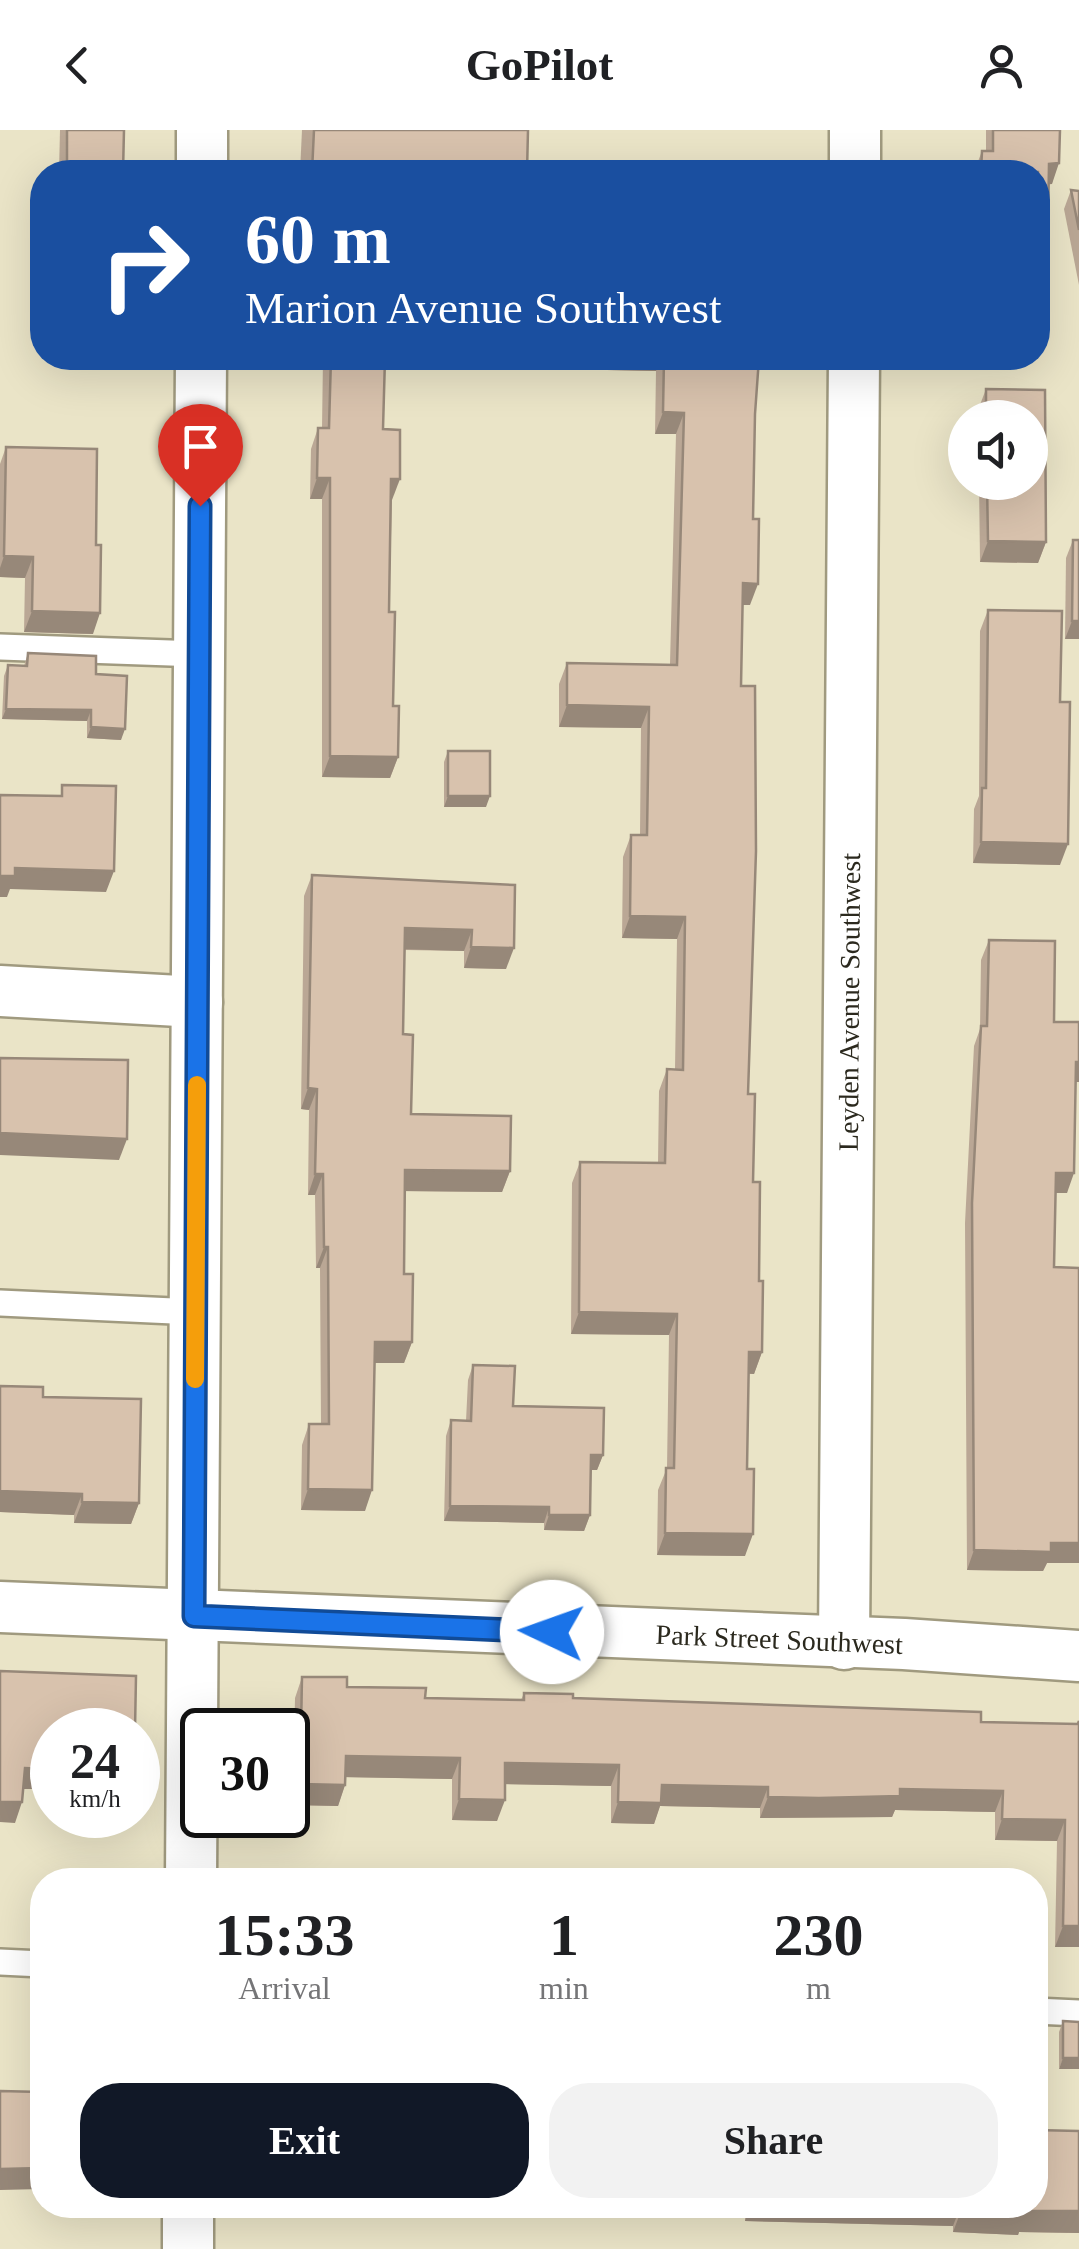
<!DOCTYPE html>
<style>
body{margin:0;font-family:"Times New Roman",serif;background:#f2f2f2;color:#202124;height:100vh;display:flex;flex-direction:column;font-size:38px;white-space:nowrap}
*{box-sizing:border-box;margin:0}
p{font-size:32px;color:#757577}
.icon{flex:none;width:55px;height:55px;fill:none;stroke:currentColor;stroke-width:2;stroke-linecap:round;stroke-linejoin:round}
.map{position:relative;flex:1;overflow:hidden}
.drawer{position:absolute;left:30px;top:1738px;width:1018px;height:350px;display:flex;flex-direction:column;background:#fff;border-radius:40px;box-shadow:0 10px 40px #0002}
.drawer>*{flex:none}
.banner{position:absolute;left:30px;top:30px;width:1020px;height:210px;border-radius:40px;box-shadow:0 10px 40px #0002;background:#1a4fa0;color:#fff;overflow:hidden}
.buttons{position:absolute;left:948px;top:270px;display:grid;gap:20px}
.buttons a{display:grid;place-items:center;width:100px;height:100px;border-radius:50%;background:#fff;box-shadow:0 10px 40px #0002;font-size:50px}
.speed{position:absolute;left:30px;top:1578px;display:flex;gap:20px;font-size:50px;font-weight:700;text-align:center}
.speed>*{display:grid;place-content:center;width:130px;height:130px;border-radius:50%;background:#fff;box-shadow:0 10px 40px #0002;line-height:1}
.speed small{font-size:25px;font-weight:400}
.speed .limit{border:5px solid #111;border-radius:15px;background:#fff;color:#111}
.pin{position:absolute;display:grid;place-items:center;width:85px;height:85px;color:#fff;margin:-102px -42px;border-radius:50% 50% 50% 0;rotate:-45deg;box-shadow:0 0 10px #0007}
.pin .icon{rotate:45deg}
.me{position:absolute;width:110px;margin:-55px;rotate:273deg;stroke-linejoin:round;filter:drop-shadow(0 0 8px #0008)}
.turn{display:flex;align-items:center;gap:35px;height:210px;padding:0 50px;font-size:45px}
.turn .icon{width:130px;height:130px;stroke-width:2.5}
.turn b{display:block;font-size:70px;line-height:85px}
.eta{display:flex;justify-content:space-evenly;align-items:center;height:170px;text-align:center}
.eta b{font-size:60px;font-weight:700;line-height:70px}
.primary-button{display:flex;gap:20px;margin-top:auto;padding:20px 50px}
.primary-button a{flex:1;height:115px;border-radius:40px;background:#111827;color:#fff;font-size:40px;font-weight:700;line-height:115px;text-align:center}
.primary-button a+a{background:#f2f2f2;color:#202124}
header{display:flex;justify-content:space-between;align-items:center;height:130px;padding:0 50px;background:#fff;font-size:45px;font-weight:700}
.map>svg:first-child{display:block}
</style>
<header><svg class="icon" aria-label="back" viewBox="0 0 24 24"><path d="M15 5l-7 7 7 7"/></svg>GoPilot<svg class="icon" aria-label="person" viewBox="0 0 24 24"><circle cx="12" cy="8" r="4"/><path d="M4 21q1-7 8-7t8 7"/></svg></header>
<div class="map">
<svg width="1079" height="2119" viewBox="0 0 1079 2119">
<rect width="100%" height="100%" fill="#eae4c7"/>
<g fill="none" stroke-linecap="round" stroke-linejoin="round">
<g stroke="#a09a7f" stroke-width="30">
<g id="lane">
<path d="M0 517 199 524"/>
<path d="M0 1173 195 1182"/>
<path d="M0 1832 42 1834"/>
<path d="M1035 1881 1079 1883"/>
</g>
</g>
<g stroke="#a09a7f" stroke-width="55">
<g id="street">
<path d="M202 42V0"/>
<path d="M855 42V0"/>
<path d="M0 861 197 872"/>
<path id="s1" d="M0 1477 904 1514 1079 1526"/>
<path id="s2" d="M844 1514 854 228"/>
<path d="M191 1750 201 228"/>
<path d="M188 2119V2075"/>
</g>
</g>
<use href="#lane" stroke="#fff" stroke-width="25"/>
<use href="#street" stroke="#fff" stroke-width="50"/>
</g>
<g fill="#baa795">
<path d="M60 0H124L123 42H59Z"/>
<path d="M302 0H528L527 42H300Z"/>
<path d="M986 0H1060L1052 54H1049L1047 157 1039 178 1038 42H974L982 21H986Z"/>
<path d="M1071 60 1079 61V155L1064 79Z"/>
<path d="M323 228H385L383 299 392 370 389 482 393 576 398 627 390 648 322 647V369H310L311 319 318 298H322Z"/>
<path d="M608 228H759L755 284 750 475H742L741 556 748 964 762 1222 754 1244H748L745 1426 657 1425 658 1360 667 1338 669 1205 571 1204 572 1053 580 1032 658 1033 659 961 667 939H675L677 809 622 808 623 727 631 705H640L641 598 559 597V554L567 533 670 534 676 304H655L656 241 607 240Z"/>
<path d="M986 259 1045 260 1046 412 1038 433 980 432 979 352H1030V288H978V280Z"/>
<path d="M6 317 93 504 24 502 25 448 0 447V334Z"/>
<path d="M1073 410 1079 509H1065L1066 428Z"/>
<path d="M988 480 1060 572V735L973 733 974 679 979 666 980 501Z"/>
<path d="M28 523 96 544 121 610 87 608V591L2 589 4 546 8 535 24 536Z"/>
<path d="M448 621 486 677H444V632Z"/>
<path d="M312 745 515 755 506 839 464 838V821L405 820 403 904 411 984 510 1041 502 1062 405 1061 404 1144 412 1212 404 1233H375L365 1381 301 1380 302 1315 309 1294H321L320 1138H316L315 1065H308L309 980 301 979 304 766Z"/>
<path d="M989 810 1054 892H1079V952H1076L1067 1063H1055L1054 1137 1079 1138V1433H1047L1043 1441 967 1440 965 1093 974 916 980 899 981 830Z"/>
<path d="M473 1235 513 1276 603 1325 597 1340H591L590 1385 584 1401 544 1400V1393L444 1391 446 1306 451 1290 466 1291 468 1250Z"/>
<path d="M0 1256 43 1267 139 1373 131 1394 74 1393V1385L0 1382Z"/>
<path d="M302 1547 347 1557 425 1568 521 1570 524 1563 573 1568 981 1592 1076 1594 1078 1591 1079 1817H1055L1057 1711 995 1710V1682L895 1680 892 1687 760 1688V1678L660 1676 654 1694 611 1693V1656L505 1654 497 1691 452 1690V1649L346 1647 345 1655 338 1676 293 1675 295 1568Z"/>
<path d="M1063 1891 1079 1892 1059 1939V1902Z"/>
<path d="M1079 2001V2103L1019 2102 1018 2105 953 2102V2096L745 2091V2078L564 2076 561 2085 507 2084V2075H492H1035Z"/>
</g>
<g fill="#978879">
<path d="M1059 33 1052 54 1042 55 1049 34Z"/>
<path d="M1038 157H1047L1039 178H1038Z"/>
<path d="M612 228H661L656 241 607 240Z"/>
<path d="M663 282 684 283 676 304H655Z"/>
<path d="M317 348H330L322 369H310Z"/>
<path d="M391 349H400L392 370H383Z"/>
<path d="M988 411 1046 412 1038 433 980 432Z"/>
<path d="M4 426 33 427 25 448 0 447V438Z"/>
<path d="M743 453 758 454 750 475H735Z"/>
<path d="M32 481 100 483 93 504 24 502Z"/>
<path d="M1072 491H1079V509H1065Z"/>
<path d="M567 575 649 577 641 598 559 597Z"/>
<path d="M6 579 91 580 87 591 2 589Z"/>
<path d="M91 597 125 599 121 610 87 608Z"/>
<path d="M330 626 398 627 390 648 322 647Z"/>
<path d="M448 666H490L486 677H444Z"/>
<path d="M981 712 1068 714 1060 735 973 733Z"/>
<path d="M15 738 114 741 106 762 10 759 7 767H0V746Z"/>
<path d="M630 786 685 787 677 809 622 808Z"/>
<path d="M405 798 472 800 464 821 397 819Z"/>
<path d="M471 817 514 818 506 839 464 838Z"/>
<path d="M1076 932H1079V952H1069Z"/>
<path d="M308 958 317 959 309 980 301 979Z"/>
<path d="M0 1003 127 1009 119 1030 0 1025Z"/>
<path d="M405 1040 510 1041 502 1062 397 1061Z"/>
<path d="M1056 1043H1074L1067 1063H1048Z"/>
<path d="M315 1044H323L315 1065H308Z"/>
<path d="M324 1117H328L320 1138H316Z"/>
<path d="M579 1182 677 1184 669 1205 571 1204Z"/>
<path d="M375 1212H412L404 1233H367Z"/>
<path d="M749 1222H762L754 1244 741 1243Z"/>
<path d="M591 1325H603L597 1340H585Z"/>
<path d="M308 1359 372 1360 365 1381 301 1380Z"/>
<path d="M0 1361 82 1364 74 1385 0 1382Z"/>
<path d="M82 1372 139 1373 131 1394 74 1393Z"/>
<path d="M450 1376 549 1377 544 1393 444 1391Z"/>
<path d="M549 1385H590L584 1401 544 1400Z"/>
<path d="M665 1403 753 1404 745 1426 657 1425Z"/>
<path d="M1051 1413H1079V1433H1047L1043 1441 967 1440 974 1420Z"/>
<path d="M346 1626 460 1628 452 1649 338 1647Z"/>
<path d="M505 1633 619 1635 611 1656 498 1654Z"/>
<path d="M25 1638 52 1639V1659H17Z"/>
<path d="M300 1654 345 1655 338 1676 293 1675Z"/>
<path d="M662 1655 768 1657 760 1678 660 1676 654 1694 611 1693 618 1672Z"/>
<path d="M900 1659 1003 1661 995 1682 895 1680 892 1687 760 1688 768 1667Z"/>
<path d="M459 1669 505 1670 497 1691 452 1690Z"/>
<path d="M0 1672H22L15 1693 0 1692Z"/>
<path d="M1002 1689 1065 1690 1057 1711 995 1710Z"/>
<path d="M1063 1796H1079V1817H1055Z"/>
<path d="M1063 1928H1079V1939H1059Z"/>
<path d="M42 2038V2059L0 2060V2039Z"/>
<path d="M511 2075H746L745 2078 564 2076 561 2085 507 2084Z"/>
<path d="M751 2075H961L953 2096 745 2091Z"/>
<path d="M961 2081H1079V2103L1019 2102 1018 2105 953 2102Z"/>
</g>
<g fill="#d8c2ad" stroke="#978879" stroke-width="2.5">
<path d="M67 0H124L123 42H67Z"/>
<path d="M314 0H528L527 42H312Z"/>
<path d="M993 0H1060L1059 33 1049 34 1047 157H1038V42H981L982 21H993Z"/>
<path d="M1071 60 1079 61V100Z"/>
<path d="M331 228H385L383 299 400 300V349H391L389 482H395L393 576H399L398 627 330 626V348H317L318 298H329Z"/>
<path d="M664 228H759L755 284 753 389H759L758 454 743 453 741 556H755L756 721 748 964H755L753 1052H760L759 1151H763L762 1222H749L747 1339H754L753 1404 665 1403 666 1338H674L677 1184 579 1182 580 1032 665 1033 667 939 683 940 685 787 630 786 631 705H647L649 577 567 575V533L677 535 684 283 663 282Z"/>
<path d="M986 259 1045 260 1046 412 988 411 987 352H1030V288H986Z"/>
<path d="M6 317 97 319 96 415H101L100 483 32 481 33 427 4 426Z"/>
<path d="M1073 410H1079V491H1072Z"/>
<path d="M988 480 1062 481 1060 572H1070L1068 714 981 712 982 658H986Z"/>
<path d="M28 523 96 526V544L127 546 125 599 91 597V580L6 579 8 535 27 536Z"/>
<rect x="448" y="621" width="42" height="45"/>
<path d="M62 655 116 656 114 741 15 738V746H0V665L62 666Z"/>
<path d="M312 745 515 755 514 818 471 817 472 800 405 798 403 904 413 905 411 984 511 986 510 1041 405 1040 404 1144H413L412 1212H375L372 1360 308 1359 309 1294H329L328 1117H324L323 1044H315L317 959 308 958Z"/>
<path d="M989 810 1055 811 1054 892H1079V932H1076L1074 1043H1056L1054 1137 1079 1138V1413H1051V1422L974 1420 972 1073 981 896H987Z"/>
<path d="M0 928 128 930 127 1009 0 1003Z"/>
<path d="M473 1235 515 1236 513 1276 604 1278 603 1325H591L590 1385H549V1377L450 1376 451 1290 471 1291Z"/>
<path d="M0 1256 43 1257V1267L141 1269 139 1373 82 1372V1364L0 1361Z"/>
<path d="M0 1541 136 1546 135 1600H52V1639L25 1638 22 1672H0Z"/>
<path d="M302 1547H347V1557L426 1558 425 1568 524 1570V1563L573 1564V1568L981 1582V1592L1078 1594 1079 1591V1796H1063L1065 1690 1002 1689 1003 1661 900 1659V1666L819 1668 768 1667V1657L662 1655 661 1673 618 1672 619 1635 505 1633V1670L459 1669 460 1628 346 1626 345 1655 300 1654Z"/>
<path d="M1063 1891 1079 1892V1928H1063Z"/>
<path d="M0 1961 42 1962V2038L0 2039Z"/>
<path d="M1035 2000 1079 2001V2081H1026V2084L961 2081V2075H959H1035Z"/>
</g>
<g fill="none" stroke-linecap="round" stroke-linejoin="round">
<g stroke="#114b97" stroke-width="25">
<path id="route" d="M200 376 194 1486 552 1502"/>
</g>
<use href="#route" stroke="#1a73e8" stroke-width="18"/>
<path stroke="#f59e0b" stroke-width="18" d="M195 1249 197 955"/>
</g>
<g text-anchor="middle" dominant-baseline="central" stroke-width="8" stroke-linejoin="round" paint-order="stroke">
<g font-size="28" fill="#2b291e" stroke="#fff">
<text stroke="none"><textPath href="#s2" startOffset="642">Leyden Avenue Southwest</textPath></text>
<text stroke="none"><textPath href="#s1" startOffset="780">Park Street Southwest</textPath></text>
</g>
</g>
</svg>
<div class="buttons">
<a><svg class="icon" aria-label="sound" viewBox="0 0 24 24"><path d="M4 9h4l5-4v14l-5-4H4zM17 9q2 3 0 6"/></svg></a>
</div>
<div class="speed"><div>24<small>km/h</small></div><div class="limit">30</div></div>
<div class="pin" style="left:200px;top:376px;background:#d93025"><svg class="icon" aria-label="arrive" viewBox="0 0 24 24"><path d="M6 21V4h12l-3 4 3 4H6"/></svg></div>
<svg class="me" style="left:552px;top:1502px" viewBox="-20 -20 40 40"><circle r="19" fill="#fff"/><path d="M0-13L10 11 0 6-10 11z" fill="#1a73e8"/></svg>
<div class="banner">
<div class="turn"><svg class="icon" aria-label="right" viewBox="0 0 24 24"><path d="M7 20v-9h11M14 6l5 5-5 5"/></svg><div><b>60 m</b>Marion Avenue Southwest</div></div>
</div>
<section class="drawer">
<div class="eta">
<div><b>15:33</b><p>Arrival</p></div>
<div><b>1</b><p>min</p></div>
<div><b>230</b><p>m</p></div>
</div>
<div class="primary-button"><a>Exit</a><a>Share</a></div>
</section>
</div>
